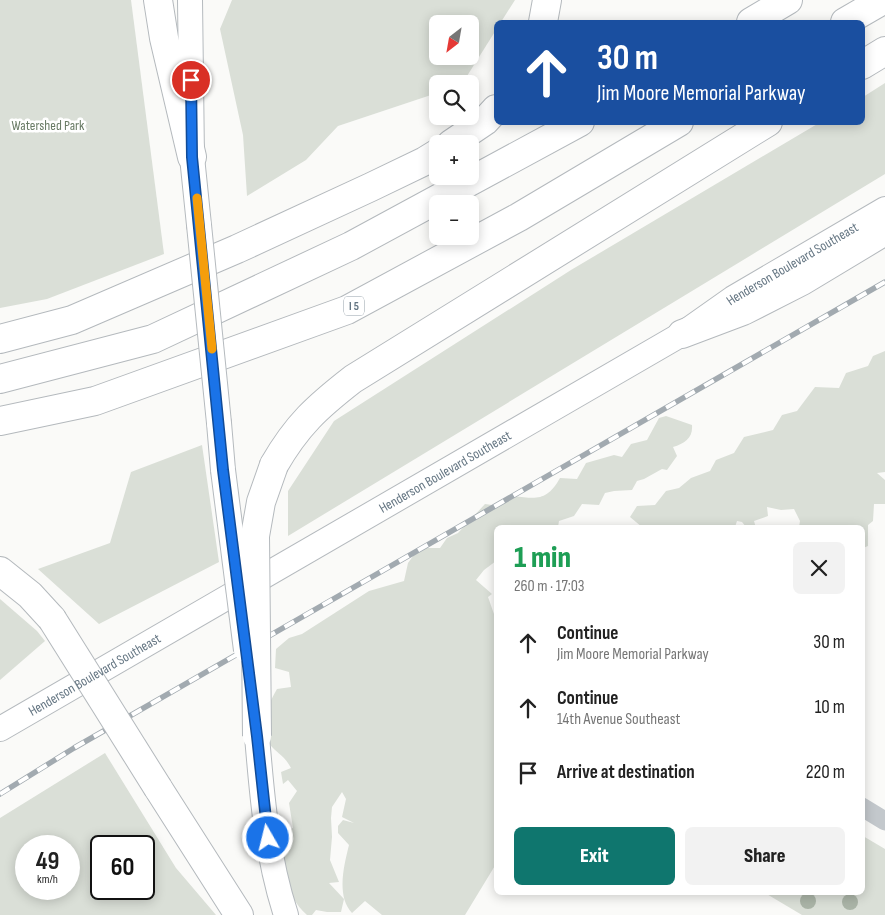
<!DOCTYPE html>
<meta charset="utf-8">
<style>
body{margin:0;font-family:"Sofia Sans Condensed",sans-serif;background:#f2f2f2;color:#222;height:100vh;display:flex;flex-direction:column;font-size:19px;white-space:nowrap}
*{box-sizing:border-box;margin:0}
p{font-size:16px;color:#767676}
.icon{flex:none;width:28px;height:28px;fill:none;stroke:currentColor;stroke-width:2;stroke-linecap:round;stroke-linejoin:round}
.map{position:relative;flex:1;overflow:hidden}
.drawer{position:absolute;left:494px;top:525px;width:371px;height:370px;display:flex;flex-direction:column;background:#fff;border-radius:8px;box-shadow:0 2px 12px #0003}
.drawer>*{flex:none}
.hud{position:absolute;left:494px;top:20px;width:371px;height:105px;border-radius:8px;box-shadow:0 2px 12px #0003;background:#1a4fa0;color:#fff;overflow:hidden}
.needle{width:32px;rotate:211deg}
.fabs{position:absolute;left:429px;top:15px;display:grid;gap:10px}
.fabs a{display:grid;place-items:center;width:50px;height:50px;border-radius:8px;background:#fff;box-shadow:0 2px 12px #0003;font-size:25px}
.speed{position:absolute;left:15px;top:835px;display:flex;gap:10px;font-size:25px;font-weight:700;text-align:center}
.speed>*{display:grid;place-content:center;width:65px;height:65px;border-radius:50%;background:#fff;box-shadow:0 2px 12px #0003;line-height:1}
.speed small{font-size:12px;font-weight:400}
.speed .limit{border:2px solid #111;border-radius:8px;background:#fff;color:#111}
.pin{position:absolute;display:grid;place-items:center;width:42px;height:42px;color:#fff;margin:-21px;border:2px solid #fff;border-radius:50%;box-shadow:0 1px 5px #0007}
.me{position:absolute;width:55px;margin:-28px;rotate:352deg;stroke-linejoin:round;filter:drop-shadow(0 0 4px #0008)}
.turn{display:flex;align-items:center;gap:18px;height:105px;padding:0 20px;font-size:22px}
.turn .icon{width:65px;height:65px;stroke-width:2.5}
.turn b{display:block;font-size:35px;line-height:42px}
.round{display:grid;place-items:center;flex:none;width:52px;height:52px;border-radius:8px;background:#f2f2f2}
.overview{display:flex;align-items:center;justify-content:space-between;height:85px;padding:0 20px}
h1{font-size:30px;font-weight:800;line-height:38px;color:#1e9e55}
.cta{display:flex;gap:10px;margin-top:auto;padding:10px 20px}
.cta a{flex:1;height:58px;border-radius:8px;background:#0f766e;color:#fff;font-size:20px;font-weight:800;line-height:58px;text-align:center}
.cta a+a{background:#f2f2f2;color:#222}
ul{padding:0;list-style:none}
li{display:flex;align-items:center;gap:15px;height:65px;padding:0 20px}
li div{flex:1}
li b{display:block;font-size:19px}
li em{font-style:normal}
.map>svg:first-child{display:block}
</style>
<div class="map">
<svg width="885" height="915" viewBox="0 0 885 915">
<rect width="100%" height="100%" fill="#fafaf8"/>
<g fill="#dadfd7" fill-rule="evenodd">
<path d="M0 0H131L164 254 47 299 0 308Z"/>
<path d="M232 0H515L501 22H496V30L462 84H438L437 93 338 126 306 160 247 196 243 135 220 29ZM438 24H470V56H438Z"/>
<path d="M885 83V174L288 536V491L334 421 571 270 819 123 862 122 863 97Z"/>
<path d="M885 351V472L877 473 885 480V504H874L873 521 868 525V546L863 548 862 528 799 527 800 521 794 509 781 510 767 507 768 516 754 521 756 528 746 527 742 522 737 521 735 527H642L630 517 637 506 655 505 666 491 679 488 691 478 710 471 716 460 734 453 744 437 773 430 782 415 797 411 815 387 839 388 846 373 868 366 873 356Z"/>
<path d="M666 416 692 425C693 438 685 443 673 447L677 456 667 470 662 469 644 479 637 481 632 490 614 491 605 493 599 505 582 504 574 516 559 521 558 527 496 528V561L484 570 476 580 492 594 488 597 494 614H496V864L465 915H382L365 901 352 913C336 896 344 865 349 845L338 833V826L343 820 354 823 342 817 346 799 342 792 332 807 331 818 332 837 330 860 339 882 329 883 344 899 341 912H327L316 910 312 915H307C284 895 283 862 278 834L293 828 289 803 297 791 288 780 283 784 281 772 291 768C285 757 280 755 272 747 256 729 267 707 277 689L291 687 289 672 275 668 276 649 289 638 302 634 369 591 404 581 408 563 419 548H440L447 538 458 533 485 504 499 506 514 496C537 499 547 501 560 478L577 479 586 463 614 455 622 457 631 444 647 440 659 418Z"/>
<path d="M202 445 219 562 99 624 38 569 110 543 131 472Z"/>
<path d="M0 599 37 631 45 641 0 680Z"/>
<path d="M105 753 176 868 216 915H0V818ZM69 846V889H26V846ZM144 846V889H101V846Z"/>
<path d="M863 836 885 849V915H802L765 893 862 892Z"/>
</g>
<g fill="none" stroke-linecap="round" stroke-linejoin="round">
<g stroke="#b5babe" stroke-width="26">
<g id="major">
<path d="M190 0 192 157 199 225"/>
<path d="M219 423 223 470"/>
<path id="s1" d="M0 729 682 334 733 298 885 209"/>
<path d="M257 736C262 797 267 857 286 915"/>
</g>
</g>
<g stroke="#b4b9bd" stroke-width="30">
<g id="highway">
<path d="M158 0 164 38 192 157"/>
<path d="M543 22 547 0"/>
<path d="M751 22 788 0"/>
<path d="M845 22 883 0"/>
<path d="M862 65 885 51"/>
<path d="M451 144 485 121 496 109"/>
<path d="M682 334 743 311 802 281 885 231"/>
<path d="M0 339 72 320 237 249 371 187 425 161 438 153"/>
<path d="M0 379 153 339 351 246 580 122"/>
<path d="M0 421 95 401 347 310 519 217 679 122"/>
<path d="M274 465C297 425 317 407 353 379L768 122"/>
<path d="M0 571 30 595 52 619"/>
<path d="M158 788 239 915"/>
</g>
</g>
<path stroke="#c3c8cc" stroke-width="19" d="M862 807 885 821"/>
<use href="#major" stroke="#fff" stroke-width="24"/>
<use href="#highway" stroke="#fff" stroke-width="28"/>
<g stroke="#a2aab0" stroke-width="5.5">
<path id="rail" d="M0 794 74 748 885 282"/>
</g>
<use href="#rail" stroke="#fff" stroke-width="4" stroke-dasharray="11" stroke-linecap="butt"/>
<g stroke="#b5babe" stroke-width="26" stroke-linecap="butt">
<g id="major-bridge">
<path d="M199 225 219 423"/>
<path d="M223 470 246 650"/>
</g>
</g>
<g stroke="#b4b9bd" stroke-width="30" stroke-linecap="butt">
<g id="highway-bridge">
<path d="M52 619 158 788"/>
<path d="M257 736 255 536 261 502 274 465"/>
</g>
</g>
<use href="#major-bridge" stroke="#fff" stroke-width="24"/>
<use href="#highway-bridge" stroke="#fff" stroke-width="28"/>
</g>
<g fill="#aab4a7">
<circle cx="808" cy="901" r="8"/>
<circle cx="850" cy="902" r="8"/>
</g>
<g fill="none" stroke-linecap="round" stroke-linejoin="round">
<g stroke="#114b97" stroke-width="12">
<path id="route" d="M191 80 192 157 223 470 257 736 268 838"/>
</g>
<use href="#route" stroke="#1a73e8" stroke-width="9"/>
<path stroke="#f59e0b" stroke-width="9" d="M197 198 212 349"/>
</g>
<g text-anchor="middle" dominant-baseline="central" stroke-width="5" stroke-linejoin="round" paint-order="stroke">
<rect fill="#fff" stroke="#939fa8" stroke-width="1" x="344" y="296.5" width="20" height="19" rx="4"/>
<g font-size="12" font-weight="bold" fill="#657683">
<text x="354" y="306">I 5</text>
</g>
<g font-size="14" fill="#687a64" stroke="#fff">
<text x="48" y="125">Watershed Park</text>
</g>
<g font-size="14" fill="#657683" stroke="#fff">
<text stroke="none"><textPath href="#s1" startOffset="919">Henderson Boulevard Southeast</textPath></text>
<text stroke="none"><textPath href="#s1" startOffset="514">Henderson Boulevard Southeast</textPath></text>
<text stroke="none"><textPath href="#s1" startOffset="109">Henderson Boulevard Southeast</textPath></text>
</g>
</g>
</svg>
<div class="fabs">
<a><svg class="needle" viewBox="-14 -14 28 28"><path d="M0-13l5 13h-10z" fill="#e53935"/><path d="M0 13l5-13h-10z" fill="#767676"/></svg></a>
<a><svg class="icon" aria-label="search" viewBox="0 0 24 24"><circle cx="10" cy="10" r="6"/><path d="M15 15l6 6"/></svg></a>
<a>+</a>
<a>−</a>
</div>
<div class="speed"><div>49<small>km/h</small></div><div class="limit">60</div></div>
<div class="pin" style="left:191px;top:80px;background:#d93025"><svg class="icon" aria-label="arrive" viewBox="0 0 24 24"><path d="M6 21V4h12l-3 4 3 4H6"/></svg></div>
<svg class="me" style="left:268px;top:838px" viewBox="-20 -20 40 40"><circle r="17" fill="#1a73e8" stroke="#fff" stroke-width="3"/><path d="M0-11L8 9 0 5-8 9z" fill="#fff"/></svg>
<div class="hud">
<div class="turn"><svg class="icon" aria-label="ahead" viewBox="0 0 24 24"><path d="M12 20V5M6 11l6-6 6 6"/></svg><div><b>30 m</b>Jim Moore Memorial Parkway</div></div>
</div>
<section class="drawer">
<div class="overview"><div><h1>1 min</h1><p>260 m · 17:03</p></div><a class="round"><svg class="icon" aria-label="close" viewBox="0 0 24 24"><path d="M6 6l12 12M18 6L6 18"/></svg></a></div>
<ul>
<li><svg class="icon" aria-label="ahead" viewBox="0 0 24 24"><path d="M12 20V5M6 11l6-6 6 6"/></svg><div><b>Continue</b><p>Jim Moore Memorial Parkway</p></div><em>30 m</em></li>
<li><svg class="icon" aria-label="ahead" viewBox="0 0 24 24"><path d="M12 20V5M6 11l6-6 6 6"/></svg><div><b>Continue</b><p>14th Avenue Southeast</p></div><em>10 m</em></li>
<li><svg class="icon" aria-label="arrive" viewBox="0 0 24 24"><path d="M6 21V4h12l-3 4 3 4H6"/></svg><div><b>Arrive at destination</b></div><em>220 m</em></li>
</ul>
<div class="cta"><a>Exit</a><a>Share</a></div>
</section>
</div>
